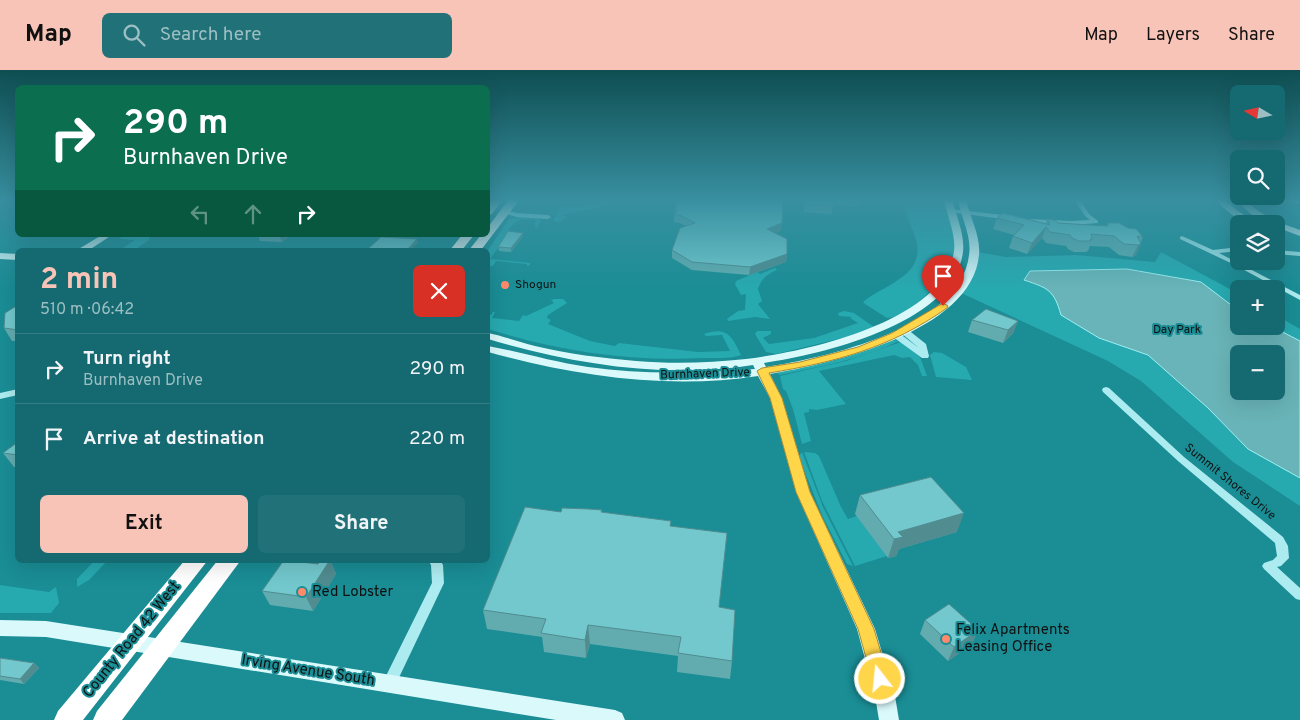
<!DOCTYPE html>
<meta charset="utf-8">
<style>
body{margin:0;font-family:Overpass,sans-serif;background:#217278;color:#f1f3f6;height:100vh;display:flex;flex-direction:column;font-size:19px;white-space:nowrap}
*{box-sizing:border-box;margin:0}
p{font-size:16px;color:#9dbfc3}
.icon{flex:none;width:28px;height:28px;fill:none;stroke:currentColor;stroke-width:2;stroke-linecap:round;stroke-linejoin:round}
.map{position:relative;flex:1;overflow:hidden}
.panel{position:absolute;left:15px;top:178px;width:475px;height:315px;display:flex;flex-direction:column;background:#146a70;border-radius:8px;box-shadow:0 5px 20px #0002}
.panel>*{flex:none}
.top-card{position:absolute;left:15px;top:15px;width:475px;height:152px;border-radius:8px;box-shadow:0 5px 20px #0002;background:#0b6e4f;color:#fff;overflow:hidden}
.needle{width:32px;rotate:279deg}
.tools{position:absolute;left:1230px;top:15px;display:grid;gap:10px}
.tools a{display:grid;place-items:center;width:55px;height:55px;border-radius:8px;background:#146a70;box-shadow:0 5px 20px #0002;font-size:25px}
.pin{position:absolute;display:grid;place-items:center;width:42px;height:42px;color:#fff;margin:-51px -21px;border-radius:50% 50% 50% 0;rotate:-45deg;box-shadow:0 0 5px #0007}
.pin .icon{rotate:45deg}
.me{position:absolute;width:55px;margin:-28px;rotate:344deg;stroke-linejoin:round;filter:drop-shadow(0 0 4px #0008)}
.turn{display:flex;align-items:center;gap:18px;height:105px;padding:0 25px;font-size:22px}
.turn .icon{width:65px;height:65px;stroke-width:2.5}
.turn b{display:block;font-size:35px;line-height:42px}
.lanes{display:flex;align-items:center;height:48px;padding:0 25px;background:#0003;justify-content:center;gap:25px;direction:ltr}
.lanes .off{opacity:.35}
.round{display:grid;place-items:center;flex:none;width:52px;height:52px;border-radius:8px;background:#217278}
.overview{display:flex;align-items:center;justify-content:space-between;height:85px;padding:0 25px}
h1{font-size:30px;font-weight:700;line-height:38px;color:#f7c4b7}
.action{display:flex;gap:10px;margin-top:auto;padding:10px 25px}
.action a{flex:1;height:58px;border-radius:8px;background:#f7c4b7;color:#111;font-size:20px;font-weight:700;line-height:58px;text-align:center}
.action a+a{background:#217278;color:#f1f3f6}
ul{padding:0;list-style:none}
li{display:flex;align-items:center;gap:15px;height:70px;padding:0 25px;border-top:1px solid #337d83}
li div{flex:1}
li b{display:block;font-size:19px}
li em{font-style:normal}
header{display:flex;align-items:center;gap:30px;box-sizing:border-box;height:70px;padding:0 25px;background:#f7c4b7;color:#111}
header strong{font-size:24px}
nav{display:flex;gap:28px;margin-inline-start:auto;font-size:18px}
.search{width:350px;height:45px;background:#217278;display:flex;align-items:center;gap:12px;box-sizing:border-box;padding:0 18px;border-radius:8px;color:#9dbfc3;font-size:19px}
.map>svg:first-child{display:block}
</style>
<header>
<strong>Map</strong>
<div class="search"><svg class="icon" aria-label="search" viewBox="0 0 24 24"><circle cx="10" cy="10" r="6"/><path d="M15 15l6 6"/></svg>Search here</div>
<nav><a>Map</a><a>Layers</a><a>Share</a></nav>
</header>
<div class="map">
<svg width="1300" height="650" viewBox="0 0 1300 650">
<rect width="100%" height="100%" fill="#1a8d95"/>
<g fill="#27a9b0" fill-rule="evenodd">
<path d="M612 129H626C606 138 585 139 563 145L566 147 559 152 553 151 560 137H585L587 135Z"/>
<path d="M904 129H945C946 141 952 152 954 163 959 192 939 216 918 232 910 239 898 248 887 248L865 234 863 232C883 215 926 206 916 170 912 156 904 144 904 129Z"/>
<path d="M521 147 537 148 541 151 536 159 535 154 536 150C519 149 517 148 506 163L515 164 504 178H498L490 189 530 193V195L527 196V194L496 191 493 196H488V180L509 149Z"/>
<path d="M125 165 149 166V170L136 179 120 180 135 170 119 169Z"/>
<path d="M978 182 1006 187 1076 185 1155 192 1161 182 1239 224V256H1276V245L1300 259V436L1233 392 1141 311 1108 291 961 223 975 199ZM1239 284H1276V321H1239Z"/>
<path d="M775 198 777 200C767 204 761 209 758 219L762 231 758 234 770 249 755 247 728 251 727 249 738 241 745 240 746 224 741 225 735 214 736 211 757 202 760 204Z"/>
<path d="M555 229H563L567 233 548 245 547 248 551 250 548 254 590 271 615 276 619 273 698 282 730 281 722 265 706 266 704 264C727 256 732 266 741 285 731 289 715 288 703 288 630 292 558 281 488 259V244L491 245 493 242H495L492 248 519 251 523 245 526 246 554 233 551 230Z"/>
<path d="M844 241 854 243 874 257 851 266 776 284 766 282 755 264 757 261H771V264L763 268 769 274 814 268 858 253 850 248 852 247 839 246 838 243Z"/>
<path d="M893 270 899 271C862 289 820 297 779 305L778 302 836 290Z"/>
<path d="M901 272 920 287 927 306H922L918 295 910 287 902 288 894 285 819 301 846 334 817 340 809 339V342L804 343 811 371 802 374 793 339 786 321 783 319 780 306 846 291Z"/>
<path d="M934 282 942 283 966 297 972 310 936 307 930 285Z"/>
<path d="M802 382 823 437 853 496 847 494 823 447 802 395 799 386Z"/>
<path d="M804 382 815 383 819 386 841 437 848 449 857 446 887 486 855 496 822 431Z"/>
<path d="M95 490H108L89 510 77 517V509Z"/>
<path d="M0 515 49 522 56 517 59 533 51 543H0Z"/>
</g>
<path fill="#69b4b8" stroke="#9feff2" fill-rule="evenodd" d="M1127 199 1201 212 1239 241V256H1271L1300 271V408L1248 379 1208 338 1148 285 1099 268 1061 245C1054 220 1048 218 1024 210L1030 201ZM1239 284H1276V321H1239Z"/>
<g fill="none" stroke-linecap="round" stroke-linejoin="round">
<g fill="#acecf0" fill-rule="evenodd">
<path d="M1074 129H1080L1089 144 1098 151V153L1070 155 1029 153 1026 151 1029 149 1070 151 1090 150 1085 146Z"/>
<path d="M951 139 1011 146 1014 148 1011 150 949 142 948 141Z"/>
<path d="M505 140 517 143 548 145 551 147 548 149 517 147 503 143 502 142Z"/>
<path d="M1182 166 1213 180 1239 177V181L1219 183 1300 225V230L1235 195 1180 169V167Z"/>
<path d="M1276 180 1300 182V186L1276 184Z"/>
<path d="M901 259H907L926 274 929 286 928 288H922L893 267 892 265 893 263H899L919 278 901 263 900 261Z"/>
<path d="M1106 317 1109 318 1184 387 1283 467 1288 476 1289 488 1281 496 1277 497 1300 518V530L1296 529 1264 499 1262 496 1264 493 1273 490 1277 486 1275 473 1178 391 1103 322 1102 320 1103 318Z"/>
<path d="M18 319V325L0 329V323Z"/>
<path d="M428 490H440L443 495 444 513 394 618 389 620 384 618 382 614 432 513 431 495Z"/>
</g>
<g fill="#daf9fb" fill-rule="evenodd">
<path d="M0 129H7L0 133Z"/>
<path d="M944 129H952C956 146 965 164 963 182 954 254 822 284 764 293L766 297C824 288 961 258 969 185 972 166 961 148 958 129H966C970 148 981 166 979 185 972 262 830 294 770 304L782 328 810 422 875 559 895 626 899 650H879L875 626 857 559 796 422 770 328 758 306C669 320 574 306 488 282V276C521 282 553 292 588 297 644 305 699 303 755 299L753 295C665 309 573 294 488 269V263C503 266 519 272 535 276 568 284 602 288 636 291 672 294 710 293 746 289 804 282 944 252 954 181 956 164 947 146 944 129Z"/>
<path d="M1215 129H1224L1238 141 1258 154C1241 154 1227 142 1215 129Z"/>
<path d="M1236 129H1245C1259 145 1280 153 1300 160V166L1276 157V154C1260 154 1246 141 1236 129Z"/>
<path d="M1278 129 1300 130V134Z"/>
<path d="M102 165H112L89 180H77Z"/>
<path d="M0 183 18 184V190L0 189Z"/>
<path d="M0 550 46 551 615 640 622 643 625 650H556L46 567 0 566Z"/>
</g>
<g fill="#fff" fill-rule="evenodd">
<path d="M492 129H503L492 144 488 145V135Z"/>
<path d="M509 129H520L481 180H469L481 165H488V157Z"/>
<path d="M462 165H474L462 180H450Z"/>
<path d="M185 490H208L83 650H54L58 641Z"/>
<path d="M218 490H241L122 650H93L97 641Z"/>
</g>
</g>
<g fill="#62acb0">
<path d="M653 129H860L858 136 833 135 832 144 804 142V132L783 131 781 161 775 163 787 184 786 192 749 205 692 200 672 188V180L686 156 680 153 674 152 675 138 677 132Z"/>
<path d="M997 148 1046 153 1047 149 1058 153 1106 156 1108 153 1143 167 1136 185 1132 187 1119 185 1109 177 1090 176 1088 181H1087L1086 182H1074L1068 179 1066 176 1046 173 1042 168 1027 184 1009 178 1013 166 1014 165 993 159Z"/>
<path d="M523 163V166L511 182 499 181 498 177Z"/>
<path d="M258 165H291L282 172 260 171Z"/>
<path d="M18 235V271H12L4 258Z"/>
<path d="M972 250 1018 251 1013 263 1003 273 968 262Z"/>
<path d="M18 372V397H14L3 383Z"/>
<path d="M860 425 957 462 899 479 896 486 888 488 855 444Z"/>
<path d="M561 442H602L671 456 719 537 732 591 730 609 677 602 678 586 590 574 586 588 544 582 542 567 487 559 483 540Z"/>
<path d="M330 490 336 504 313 541 270 535 262 521 318 494Z"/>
<path d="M925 550 978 560 972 574 948 591 920 564Z"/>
<path d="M0 588 34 593 39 598 24 614 0 610Z"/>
</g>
<g fill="#508c90">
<path d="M782 153 781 161 766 166 767 159Z"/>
<path d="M1046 157 1042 168 1027 184 1032 173Z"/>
<path d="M523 163V166L511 182V178Z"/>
<path d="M279 165H291L282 172Z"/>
<path d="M417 169 418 173 411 180H407Z"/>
<path d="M1141 174 1136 185 1132 187 1138 175Z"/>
<path d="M787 184 786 192 749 205 750 197Z"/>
<path d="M1018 251 1013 263 1003 273 1008 260Z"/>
<path d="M964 443 957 462 899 479 896 486 888 488 894 469 898 462Z"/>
<path d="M330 490 336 504 313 541 306 527Z"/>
<path d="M588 555 590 574 586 588 585 570Z"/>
<path d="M978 560 972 574 948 591 954 577Z"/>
<path d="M34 593 39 598 24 614 20 609Z"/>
</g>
<g fill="#72c8cd" stroke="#508c90">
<path d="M678 129H783L782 153 767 159 787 169V184L750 197 692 192 672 180 680 158 695 153 680 145H675L677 140 675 138Z"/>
<path d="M805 129H833L834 136 805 134Z"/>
<path d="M1003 143 1050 155 1047 149 1055 150 1058 153 1090 155 1108 156V153H1119L1128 158 1136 159 1143 167 1137 166 1141 174 1138 175 1124 174 1114 166 1091 164 1092 170 1090 169 1091 171H1079L1072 168 1070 165 1050 162 1046 157 1032 173 1013 166 1024 155 997 148Z"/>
<path d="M508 161 523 163 511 178 498 177Z"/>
<path d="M381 167 417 169 407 180 368 179Z"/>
<path d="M18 235V260L4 258 5 243Z"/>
<path d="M986 239 1018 251 1008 260 972 250Z"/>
<path d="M18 372V385L3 383Z"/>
<path d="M931 407 964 443 898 462 903 467 894 469 860 425Z"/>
<path d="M525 437 561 442 562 438 589 439 602 440 601 442 671 451 670 456 727 463 719 537 735 540 732 591 678 583 681 567 588 555 585 570 541 563 546 549 483 540Z"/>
<path d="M284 490 318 494 321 490H330L306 527 262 521Z"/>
<path d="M949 534 978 560 954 577 925 550Z"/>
<path d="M0 588 34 593 20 609 0 606Z"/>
</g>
<linearGradient id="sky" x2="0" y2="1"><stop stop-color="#0e4e52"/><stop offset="0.59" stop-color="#388fa0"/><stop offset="1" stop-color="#388fa0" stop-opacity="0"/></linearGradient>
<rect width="1300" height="220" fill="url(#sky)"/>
<path fill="#ffd54a" stroke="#a68a30" d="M943 233 948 236 947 238C890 278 836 292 769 303L782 328 810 422 874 559 889 609 886 615 880 617 874 615 872 609 858 559 796 422 770 328 757 301 762 298 800 292 858 277 892 263Z"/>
<g fill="#ff8a6b" stroke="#1a8d95" stroke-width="2">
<circle cx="505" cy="215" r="5"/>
<circle cx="302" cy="522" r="5"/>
<circle cx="946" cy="569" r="5"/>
</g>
<g text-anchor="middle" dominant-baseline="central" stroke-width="4" stroke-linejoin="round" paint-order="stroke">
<g font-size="12" fill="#111" stroke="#1a8d95" text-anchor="start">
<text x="515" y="215">Shogun</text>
</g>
<g font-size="12" fill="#111" stroke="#1a8d95">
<text x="1177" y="260">Day Park</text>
</g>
<g font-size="12" fill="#111" stroke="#1a8d95">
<text transform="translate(705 304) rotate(-2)">Burnhaven Drive</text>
<text transform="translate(1230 412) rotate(39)">Summit Shores Drive</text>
</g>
<g font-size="15" fill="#111" stroke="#1a8d95" text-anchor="start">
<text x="312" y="522">Red Lobster</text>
<text x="956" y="560">Felix Apartments<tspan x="956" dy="17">Leasing Office</tspan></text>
</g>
<g font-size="15" fill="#111" stroke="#1a8d95">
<text transform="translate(132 570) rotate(-51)">County Road 42 West</text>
<text transform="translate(308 601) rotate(9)">Irving Avenue South</text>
</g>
</g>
</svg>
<div class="tools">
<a><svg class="needle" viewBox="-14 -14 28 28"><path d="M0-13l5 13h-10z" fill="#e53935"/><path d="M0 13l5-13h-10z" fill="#9dbfc3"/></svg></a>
<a><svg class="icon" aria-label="search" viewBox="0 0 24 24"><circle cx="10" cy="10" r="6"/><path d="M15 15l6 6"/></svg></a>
<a><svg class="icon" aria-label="layers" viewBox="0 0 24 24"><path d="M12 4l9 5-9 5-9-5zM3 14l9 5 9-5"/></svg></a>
<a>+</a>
<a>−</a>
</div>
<div class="pin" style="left:943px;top:236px;background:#d93025"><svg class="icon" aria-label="arrive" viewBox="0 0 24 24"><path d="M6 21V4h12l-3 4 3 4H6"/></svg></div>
<svg class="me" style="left:880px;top:609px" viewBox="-20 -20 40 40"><circle r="17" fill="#ffd54a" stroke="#fff" stroke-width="3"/><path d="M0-11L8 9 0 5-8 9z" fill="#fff"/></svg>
<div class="top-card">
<div class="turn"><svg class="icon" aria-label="right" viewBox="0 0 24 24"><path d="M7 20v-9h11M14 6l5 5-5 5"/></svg><div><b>290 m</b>Burnhaven Drive</div></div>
<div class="lanes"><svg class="icon off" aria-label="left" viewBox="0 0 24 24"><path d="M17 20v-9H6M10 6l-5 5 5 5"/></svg><svg class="icon off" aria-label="ahead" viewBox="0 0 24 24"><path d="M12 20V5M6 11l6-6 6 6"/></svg><svg class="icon" aria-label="right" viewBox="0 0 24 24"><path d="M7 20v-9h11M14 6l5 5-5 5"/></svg></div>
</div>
<section class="panel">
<div class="overview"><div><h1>2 min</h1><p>510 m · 06:42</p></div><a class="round" style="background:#d93025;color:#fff"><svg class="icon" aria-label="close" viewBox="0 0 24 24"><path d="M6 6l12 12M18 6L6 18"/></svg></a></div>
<ul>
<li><svg class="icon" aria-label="right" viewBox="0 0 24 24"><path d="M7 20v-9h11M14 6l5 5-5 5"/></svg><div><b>Turn right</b><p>Burnhaven Drive</p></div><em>290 m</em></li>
<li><svg class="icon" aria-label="arrive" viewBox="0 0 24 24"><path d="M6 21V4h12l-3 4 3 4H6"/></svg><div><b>Arrive at destination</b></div><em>220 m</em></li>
</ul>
<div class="action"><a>Exit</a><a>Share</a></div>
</section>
</div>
